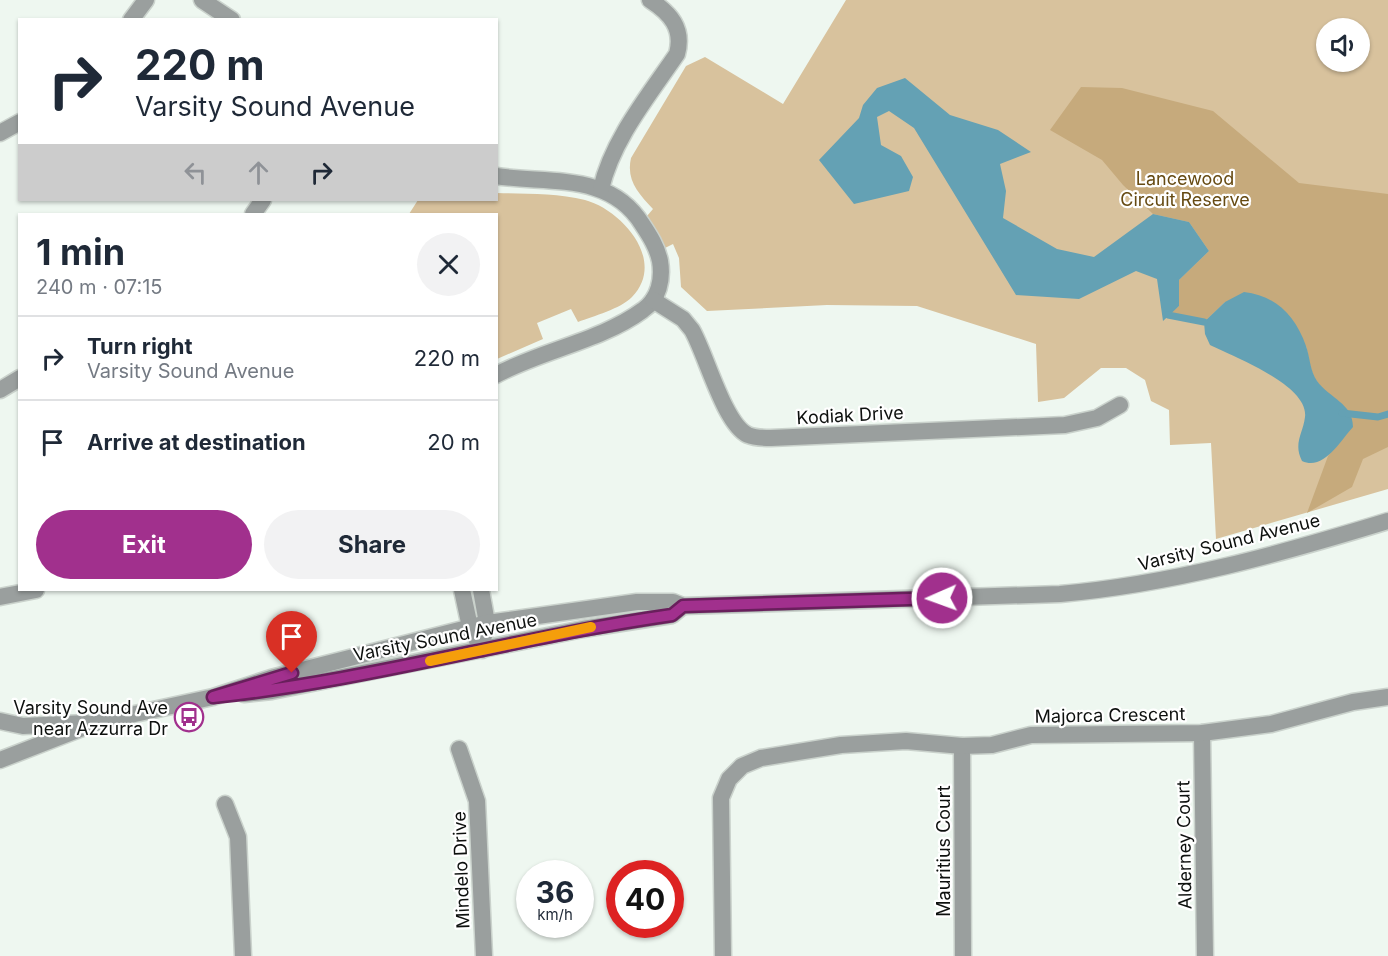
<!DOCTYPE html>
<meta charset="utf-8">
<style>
body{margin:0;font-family:Inter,sans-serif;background:#f2f2f3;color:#1f2937;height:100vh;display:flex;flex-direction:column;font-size:22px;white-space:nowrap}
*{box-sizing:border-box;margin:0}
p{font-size:20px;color:#747a83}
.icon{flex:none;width:33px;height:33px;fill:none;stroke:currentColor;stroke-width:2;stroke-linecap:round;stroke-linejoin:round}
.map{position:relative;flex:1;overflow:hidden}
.drawer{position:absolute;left:18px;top:213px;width:480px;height:378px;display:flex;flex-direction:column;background:#fff;border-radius:0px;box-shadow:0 2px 4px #0004}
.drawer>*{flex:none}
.banner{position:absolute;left:18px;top:18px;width:480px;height:183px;border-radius:0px;box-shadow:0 2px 4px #0004;background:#fff;color:#1f2937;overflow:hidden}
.fabs{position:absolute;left:1316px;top:18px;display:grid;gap:12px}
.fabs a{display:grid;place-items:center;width:54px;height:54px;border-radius:50%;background:#fff;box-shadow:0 2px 4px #0004;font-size:30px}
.speed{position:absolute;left:516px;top:860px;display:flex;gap:12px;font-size:30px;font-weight:700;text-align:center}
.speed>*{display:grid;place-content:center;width:78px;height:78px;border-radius:50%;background:#fff;box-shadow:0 2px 4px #0004;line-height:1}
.speed small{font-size:15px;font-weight:400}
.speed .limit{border:9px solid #d22;background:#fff;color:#111}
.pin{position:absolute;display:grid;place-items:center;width:51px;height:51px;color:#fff;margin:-62px -26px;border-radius:50% 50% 50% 0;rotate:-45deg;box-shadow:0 0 6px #0007}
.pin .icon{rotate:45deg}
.me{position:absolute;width:66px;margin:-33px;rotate:268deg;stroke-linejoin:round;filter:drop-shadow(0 0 4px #0008)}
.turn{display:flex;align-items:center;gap:21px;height:126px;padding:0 18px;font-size:27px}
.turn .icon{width:78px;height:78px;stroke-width:2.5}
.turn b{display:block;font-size:42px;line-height:51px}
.lanes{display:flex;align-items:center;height:57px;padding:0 18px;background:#0003;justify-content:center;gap:30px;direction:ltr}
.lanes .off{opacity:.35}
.round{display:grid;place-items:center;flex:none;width:63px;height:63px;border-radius:32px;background:#f2f2f3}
.summary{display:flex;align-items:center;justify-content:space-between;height:102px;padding:0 18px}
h1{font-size:36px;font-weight:700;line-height:45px}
.button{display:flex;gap:12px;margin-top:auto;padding:12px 18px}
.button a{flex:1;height:69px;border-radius:36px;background:#a1308d;color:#fff;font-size:24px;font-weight:700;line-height:69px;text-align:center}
.button a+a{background:#f2f2f3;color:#1f2937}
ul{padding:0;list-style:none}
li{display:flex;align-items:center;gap:18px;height:84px;padding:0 18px;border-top:2px solid #e0e1e3}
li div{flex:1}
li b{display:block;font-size:22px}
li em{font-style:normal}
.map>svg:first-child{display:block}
</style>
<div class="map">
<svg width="1388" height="956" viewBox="0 0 1388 956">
<rect width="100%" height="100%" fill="#eef7f0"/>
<g fill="#d8c29d" fill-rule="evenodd">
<path d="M846 0H1388V489L1216 539 1211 443 1170 445 1169 410 1151 401 1145 380 1126 368H1101L1064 398 1038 402 1036 344 917 306 827 305 707 311 681 287 679 258 673 244 665 248 647 216 653 209C638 193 626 180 631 158L686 66 705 57 783 104ZM1326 28H1359V62H1326Z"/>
<path d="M497 193C526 194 557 193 585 200 622 210 667 261 632 297 620 309 594 316 578 322L571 309 537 323 543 339 497 359 496 214H409L418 200H496Z"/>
</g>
<path fill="#c6aa7c" d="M1081 87 1122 88 1213 111 1299 183 1388 194V447L1363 459 1352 487 1307 513 1328 456 1352 427C1346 397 1334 403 1318 383 1310 373 1309 357 1306 346L1225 302 1204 322 1168 315 1179 306V280L1209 251 1189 222 1153 214 1123 185 1102 160 1050 130Z"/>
<g fill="#64a1b4">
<path d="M905 78 950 115 998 130 1031 152 1000 164 1006 191 1003 218 1057 249 1094 257 1153 214 1189 222 1209 251 1179 280V306L1163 321 1157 279 1136 271 1079 299 1016 295 914 128 889 111 877 117 881 145 901 156 913 177 909 191 854 204 819 160 859 118 863 105 877 88Z"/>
<path d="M1244 292C1276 296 1295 315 1306 346 1310 357 1310 371 1317 381 1329 398 1353 403 1353 427 1340 441 1324 471 1302 461 1293 443 1303 434 1305 417 1309 385 1234 357 1210 345L1205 334 1204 322 1225 302Z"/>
</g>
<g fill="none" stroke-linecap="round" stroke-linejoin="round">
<g stroke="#64a1b4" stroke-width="7">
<path d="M1168 315 1204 322"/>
<path d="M1342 413 1378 417 1388 414"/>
</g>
<g stroke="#cad2cc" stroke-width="19">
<g id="minor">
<path d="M202 0 232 20"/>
<path d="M131 20 146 0"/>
<path d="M0 133 20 122"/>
<path d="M496 176C548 184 610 172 642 224 650 236 657 247 660 261 663 279 659 299 643 310 601 341 542 350 496 375"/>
<path d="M601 189C612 140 649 95 677 54 684 28 670 13 650 0"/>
<path d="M253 214 263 200"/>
<path d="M653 300 683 319 692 330C706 354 724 424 748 435 755 438 764 438 771 438L1065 425 1097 418 1120 405"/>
<path d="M0 390 20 378"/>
<path d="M462 590 470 627 482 650"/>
<path d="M481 590 487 623 484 636"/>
<path d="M0 597 36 590"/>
<path d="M1202 733 1205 956"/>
<path d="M962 746 963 956"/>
<path d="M459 749 477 801 484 956"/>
<path d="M225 804 238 837 243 956"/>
<path d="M723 956 721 798 729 779 742 766 761 758 841 745 906 741 962 746 992 745 1031 735 1202 733 1271 724 1353 702 1388 697"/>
</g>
</g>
<g stroke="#cad2cc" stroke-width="19">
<g id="tertiary">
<path d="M244 694 272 691 583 629 672 615 683 606"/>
<path d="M0 721 23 726 86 723"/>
<path d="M0 760 98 722 213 697 271 678 487 623 637 602H673L683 606 1060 594C1173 584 1280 554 1388 521"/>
</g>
</g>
<use href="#minor" stroke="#9a9f9e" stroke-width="16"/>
<use href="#tertiary" stroke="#9a9f9e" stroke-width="16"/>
</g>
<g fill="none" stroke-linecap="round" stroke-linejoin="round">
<g stroke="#691f5c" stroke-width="15">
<path id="route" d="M292 673 213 697C367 681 518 637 672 615L683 606 942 598"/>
</g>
<use href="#route" stroke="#a1308d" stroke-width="10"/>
<path stroke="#f59e0b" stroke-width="10" d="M430 661 591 627"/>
</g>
<defs>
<g id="bus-ring" transform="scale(1.5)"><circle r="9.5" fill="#fff" stroke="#a1308d" stroke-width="1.5"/><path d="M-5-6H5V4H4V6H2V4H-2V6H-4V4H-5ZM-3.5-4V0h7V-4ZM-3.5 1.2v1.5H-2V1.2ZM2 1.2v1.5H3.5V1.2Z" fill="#a1308d"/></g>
</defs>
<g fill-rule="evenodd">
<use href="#bus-ring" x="189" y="717"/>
</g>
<g text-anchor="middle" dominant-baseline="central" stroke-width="4.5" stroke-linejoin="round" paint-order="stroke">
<g font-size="18" fill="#664a12" stroke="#fff">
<text x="1185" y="178">Lancewood<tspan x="1185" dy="21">Circuit Reserve</tspan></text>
</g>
<g font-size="18" fill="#0d100e" stroke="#fff">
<text transform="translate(850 415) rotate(-3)">Kodiak Drive</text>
<text transform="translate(1229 542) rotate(-14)">Varsity Sound Avenue</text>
<text transform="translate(445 637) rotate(-11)">Varsity Sound Avenue</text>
<text transform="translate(1110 715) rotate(-1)">Majorca Crescent</text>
<text transform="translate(1184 845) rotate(-91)">Alderney Court</text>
<text transform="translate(943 851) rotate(-90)">Mauritius Court</text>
<text transform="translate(461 870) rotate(-92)">Mindelo Drive</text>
</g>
<g font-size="18" fill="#0d100e" stroke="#fff" text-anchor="end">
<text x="168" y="707">Varsity Sound Ave<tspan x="168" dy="21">near Azzurra Dr</tspan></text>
</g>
</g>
</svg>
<div class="fabs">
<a><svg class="icon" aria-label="sound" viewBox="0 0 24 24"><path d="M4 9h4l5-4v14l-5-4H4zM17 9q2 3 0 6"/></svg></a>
</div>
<div class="speed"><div>36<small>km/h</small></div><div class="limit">40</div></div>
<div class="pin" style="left:292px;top:673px;background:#d93025"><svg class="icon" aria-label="arrive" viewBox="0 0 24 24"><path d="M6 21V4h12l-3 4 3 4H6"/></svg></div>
<svg class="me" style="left:942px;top:598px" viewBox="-20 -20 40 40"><circle r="17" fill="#a1308d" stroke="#fff" stroke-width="3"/><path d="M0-11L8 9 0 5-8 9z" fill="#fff"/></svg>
<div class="banner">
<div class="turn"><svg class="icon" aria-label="right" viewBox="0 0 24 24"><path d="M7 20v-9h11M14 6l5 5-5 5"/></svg><div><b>220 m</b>Varsity Sound Avenue</div></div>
<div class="lanes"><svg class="icon off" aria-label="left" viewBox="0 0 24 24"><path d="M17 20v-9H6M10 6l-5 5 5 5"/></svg><svg class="icon off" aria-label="ahead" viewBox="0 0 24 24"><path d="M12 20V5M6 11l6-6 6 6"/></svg><svg class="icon" aria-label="right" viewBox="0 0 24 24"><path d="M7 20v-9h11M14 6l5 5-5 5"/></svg></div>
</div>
<section class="drawer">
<div class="summary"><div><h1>1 min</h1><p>240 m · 07:15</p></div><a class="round"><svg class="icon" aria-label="close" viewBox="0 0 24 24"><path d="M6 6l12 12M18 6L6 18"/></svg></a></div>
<ul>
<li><svg class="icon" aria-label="right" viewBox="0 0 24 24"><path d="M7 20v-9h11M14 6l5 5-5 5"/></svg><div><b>Turn right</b><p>Varsity Sound Avenue</p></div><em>220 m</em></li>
<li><svg class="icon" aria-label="arrive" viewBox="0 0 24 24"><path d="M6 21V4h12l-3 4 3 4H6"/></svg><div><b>Arrive at destination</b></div><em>20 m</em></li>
</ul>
<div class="button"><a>Exit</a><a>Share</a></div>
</section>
</div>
